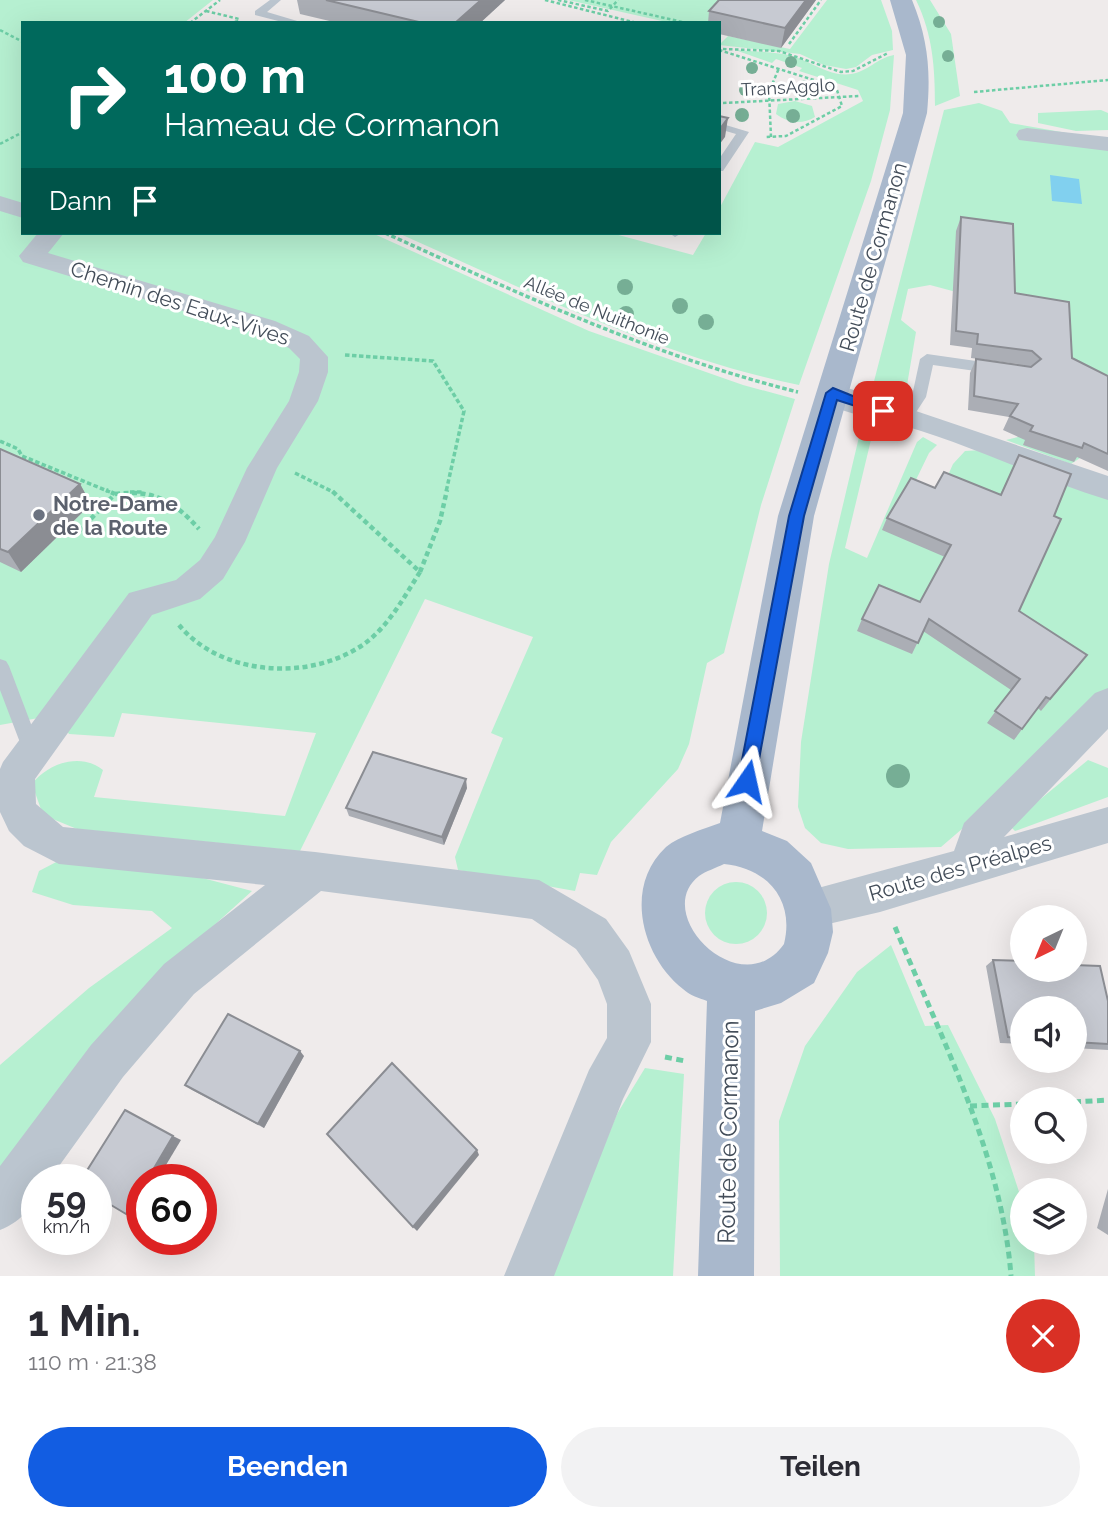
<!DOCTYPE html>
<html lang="de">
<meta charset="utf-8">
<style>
body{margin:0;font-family:Raleway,sans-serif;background:#f2f2f3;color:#2b2b33;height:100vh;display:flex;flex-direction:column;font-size:26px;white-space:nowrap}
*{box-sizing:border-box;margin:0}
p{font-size:23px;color:#7c7c81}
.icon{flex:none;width:38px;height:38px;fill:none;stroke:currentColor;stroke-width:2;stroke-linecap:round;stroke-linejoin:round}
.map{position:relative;height:1276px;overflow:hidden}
.panel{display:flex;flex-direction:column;background:#fff;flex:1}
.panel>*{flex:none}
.guide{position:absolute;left:21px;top:21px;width:700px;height:214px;border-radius:0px;box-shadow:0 7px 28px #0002;background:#00695c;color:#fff;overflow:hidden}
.needle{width:46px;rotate:223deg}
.buttons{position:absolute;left:1010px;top:905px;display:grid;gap:14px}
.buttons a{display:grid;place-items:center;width:77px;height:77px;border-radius:50%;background:#fff;box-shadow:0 7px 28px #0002;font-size:35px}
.speed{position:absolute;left:21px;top:1164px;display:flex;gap:14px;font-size:35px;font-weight:700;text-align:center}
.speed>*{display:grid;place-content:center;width:91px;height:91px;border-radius:50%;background:#fff;box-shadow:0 7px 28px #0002;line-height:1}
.speed small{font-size:18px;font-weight:400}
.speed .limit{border:10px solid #d22;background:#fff;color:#111}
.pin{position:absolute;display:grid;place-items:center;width:60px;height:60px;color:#fff;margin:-30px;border-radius:14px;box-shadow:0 4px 10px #0006}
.me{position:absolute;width:77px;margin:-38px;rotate:11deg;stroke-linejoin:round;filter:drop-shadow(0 0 5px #0008)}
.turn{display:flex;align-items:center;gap:24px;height:147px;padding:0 28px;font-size:32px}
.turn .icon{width:91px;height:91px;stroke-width:2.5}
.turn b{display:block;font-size:49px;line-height:60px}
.then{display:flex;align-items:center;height:66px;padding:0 28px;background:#0003;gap:14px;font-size:26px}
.round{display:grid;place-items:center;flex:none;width:74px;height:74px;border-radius:37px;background:#f2f2f3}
.summary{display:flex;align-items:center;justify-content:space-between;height:119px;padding:0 28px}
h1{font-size:42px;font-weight:700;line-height:52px}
.action{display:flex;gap:14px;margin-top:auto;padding:14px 28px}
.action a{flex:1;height:80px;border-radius:42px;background:#125de2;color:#fff;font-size:28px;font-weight:700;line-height:80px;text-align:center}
.action a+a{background:#f2f2f3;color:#2b2b33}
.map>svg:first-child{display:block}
</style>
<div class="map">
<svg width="1108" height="1276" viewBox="0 0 1108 1276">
<rect width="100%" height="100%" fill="#efebeb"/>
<g fill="#b6f0d1">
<path d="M0 0H213L184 23H23V233H372L589 331 743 385 795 399 761 505 724 653 707 663 689 744 678 769 611 842 597 875 580 873 575 891 458 870 455 857 503 738 491 733 533 637 425 599 300 851 77 829 43 815 32 784C48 763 81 752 103 770L94 797 285 816 316 733 122 713 114 737 69 734 55 715 0 725Z"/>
<path d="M568 0H733L714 23H671Z"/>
<path d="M827 0H881L892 31 893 50 872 55 856 67 846 69 824 65 800 54 719 45 728 36 790 49Z"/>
<path d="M916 0H930L951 34 960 96 935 106C935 68 933 35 916 0Z"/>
<path d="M735 50C754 52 777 51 795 57 814 63 830 77 851 74 867 72 877 58 894 55L890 110 871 181 799 385C658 356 529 291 398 233H611L693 255 706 233H719V209L755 142 778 147 863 101 858 90 799 71 802 68 776 59 772 63Z"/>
<path d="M795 101 812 106 815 117C802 125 788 123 776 114L778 104Z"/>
<path d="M979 103 1002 111 1010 123 1067 133 1108 150V417L1080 458 1071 464 1006 440 1034 433 1057 319 930 285 908 289 901 320 916 332 905 397 893 401 871 393 944 110Z"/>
<path d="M1101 110 1108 113V130L1076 131 1038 123V113Z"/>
<path d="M876 419 845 548 867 558 917 442 923 437 937 445 929 453 912 488 937 500 953 464 965 451 982 450 1108 498V689L1069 737 941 847 848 849 821 843 805 828 798 807 801 742 829 564 863 420Z"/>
<path d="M1088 760 1108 768V797L1015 831 1009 825Z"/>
<path d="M62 859 191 875 252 891 160 974 0 1170V1065L89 988 172 928 152 911 73 905 32 892 39 871Z"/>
<circle cx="736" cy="913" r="31"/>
<path d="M891 945 925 1026 948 1025 995 1119 1022 1201V1242L1034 1243 1035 1276H780L779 1121 805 1046 857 972Z"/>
<path d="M645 1068 684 1074 673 1276H551L617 1114Z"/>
</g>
<path fill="#81d0ef" d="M1050 175 1079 179 1082 204 1052 201Z"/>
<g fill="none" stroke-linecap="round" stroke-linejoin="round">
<g stroke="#6dcea6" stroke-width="2.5" stroke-dasharray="3.5 2.5" stroke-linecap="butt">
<path d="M545 0 637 23"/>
<path d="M558 0 608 11 618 0"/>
<path d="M585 0 687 23"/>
<path d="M206 11 239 19"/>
<path d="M190 23 220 0"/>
<path d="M229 23 239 21"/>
<path d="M0 30 23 42"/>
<path d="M789 44 821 0"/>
<path d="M723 49 779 51 841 72 853 71 888 53"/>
<path d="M719 50 836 87 842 106 786 136 765 137"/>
<path d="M974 92 1108 80"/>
<path d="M723 103 859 96"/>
<path d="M771 137 769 92 779 68"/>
<path d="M0 144 23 132"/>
</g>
<g stroke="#6dcea6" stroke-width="3.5" stroke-dasharray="4.5 2.5" stroke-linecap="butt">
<path d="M385 233C520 294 653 356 798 392"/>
<path d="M345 355 433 361 464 411 446 492"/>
<path d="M0 441 18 449 22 456 110 492"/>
<path d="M295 473 333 492"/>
<path d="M130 492H143"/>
</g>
<g stroke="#6dcea6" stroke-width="4.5" stroke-dasharray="5 3.5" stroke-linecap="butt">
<path d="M115 494C153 489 174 501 199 529"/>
<path d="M79 531 115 494 106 490"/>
<path d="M420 572 440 521 447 490"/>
<path d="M179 625C221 676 310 682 364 644 389 626 404 597 420 572L331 490"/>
</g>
<g stroke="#6dcea6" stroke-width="5" stroke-dasharray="7 4.5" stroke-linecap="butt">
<path d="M895 927C941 1037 1002 1156 1011 1276"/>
<path d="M665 1057 685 1061"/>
<path d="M1074 1102 1108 1100"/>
<path d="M970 1106 1022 1104"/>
</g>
<g fill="#bbc5cf" fill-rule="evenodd">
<path d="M270 0H281L267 12 304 23H286L255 15V11Z"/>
<path d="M719 123 749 132 723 171H719V159L736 134 719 129Z"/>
<path d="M669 233H682L675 237Z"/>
<path d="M927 354 997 364 1004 369 997 374 933 365 926 397 911 420H901L899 416 912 396 920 359Z"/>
<path d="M0 659 6 661 9 666 42 753 40 759 33 761 26 759 24 753 0 690Z"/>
</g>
<g fill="#bbc5cf" fill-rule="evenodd">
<path d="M1027 128 1108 137V151L1019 140 1016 135 1019 130Z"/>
<path d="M0 196 23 203V218L0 211Z"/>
<path d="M38 233H64L48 253 275 321 309 336 328 357V372L318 401 277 468 245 542 223 579 200 599 152 615 35 779 36 804 63 827 315 852 539 880 606 919 629 951 651 1004V1042L623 1099 554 1276H504L589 1070 607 1038V1004L598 980 576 949 532 919 321 891 194 994 123 1077 49 1180H37C37 1204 23 1221 0 1230V1166L91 1045 164 964 265 885 59 864 24 846 9 831 0 812V769L3 762 129 593 176 580 200 560 215 537 247 468 289 401 299 372 300 359 289 348 255 333 23 262 19 256Z"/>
<path d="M833 383 1108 476V500C1033 477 962 440 886 421 866 416 830 412 818 393L823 386Z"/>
<path d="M1108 688V729L1004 837 1108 807V843L880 912 811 928 796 922 790 908 796 894 954 851 964 823 1095 693Z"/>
</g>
<path fill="#a9b8cc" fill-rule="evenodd" d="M890 0H912C928 39 931 71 927 113L814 516 762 831 787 841 811 863 831 909 833 932 828 953 814 983 781 1003 755 1011 754 1276H698L707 1001C699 998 689 995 683 989 642 957 623 887 666 847 679 836 704 829 720 823L778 516 903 113 906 55ZM724 864C767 868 795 900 784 944 741 1005 650 914 699 876 706 871 716 868 724 864Z"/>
</g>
<g fill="#76ae95">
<circle cx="939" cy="22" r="6"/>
<circle cx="948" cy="56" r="6"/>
<circle cx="791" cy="62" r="6"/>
<circle cx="752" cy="68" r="6"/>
<circle cx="804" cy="86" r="6"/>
<circle cx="745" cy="90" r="6"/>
<circle cx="742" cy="115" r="7"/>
<circle cx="793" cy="116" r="7"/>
<circle cx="625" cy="287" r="8"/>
<circle cx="680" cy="306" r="8"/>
<circle cx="626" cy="314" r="8"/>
<circle cx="706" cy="322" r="8"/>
<circle cx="898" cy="776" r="12"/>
</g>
<g fill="#abaeb5">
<path d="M297 0H505L480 23H338L300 14Z"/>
<path d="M719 0H816L781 48 719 34V23H708L709 11Z"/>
<path d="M961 217 1015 293 1072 358 1108 376V471L1077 457 1074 462 1023 445 1025 440 1003 430 1009 417 968 410 970 373 976 359 1025 365 971 358 972 348 950 345 956 231Z"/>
<path d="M0 449 80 484 91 504 21 572 0 562Z"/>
<path d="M1019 455 1054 516 1019 611 1087 655 1041 711 1038 708 1014 740 987 723 1011 690 923 631 912 654 857 631 862 619 920 602 945 557 882 530 887 518 935 488 1000 495Z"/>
<path d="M467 788 444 845 349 816 346 808Z"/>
<path d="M993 960 1108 1001V1050L1074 1048V1008H1022V1044L1000 1043 986 966Z"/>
<path d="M304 1056 264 1128 192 1090 185 1085Z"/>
<path d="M1108 1189V1235L1097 1228Z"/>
</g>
<g fill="#8b8d93">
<path d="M481 0H505L480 23H455Z"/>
<path d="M806 0H816L781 48 785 28Z"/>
<path d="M728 118 725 137 719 145V130Z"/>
<path d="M80 484 91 504 21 572 8 552Z"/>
<path d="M466 779 467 788 444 845 442 837Z"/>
<path d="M300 1051 304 1056 264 1128 258 1124Z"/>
<path d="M173 1136 181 1140 157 1180H147Z"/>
<path d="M477 1150 479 1155 417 1231 413 1227Z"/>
<path d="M142 1188V1204L134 1217 126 1214Z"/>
</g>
<g fill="#c7cad2" stroke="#8b8d93" stroke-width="2">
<path d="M326 0H481L455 23H423Z"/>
<path d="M719 0H806L785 28 709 11Z"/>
<path d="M719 116 728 118 719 130Z"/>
<path d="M961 217 1013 224 1015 293 1069 302 1072 358 1108 376V454L1084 443 1082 448 1030 431 1033 426 1010 416 1018 404 974 396 976 359 1031 367 1041 359 1032 351 977 344 978 334 956 331Z"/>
<path d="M0 449 80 484 8 552 0 549Z"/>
<path d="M1019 455 1071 474 1054 516 1061 519 1019 611 1087 655 1050 699 1046 697 1022 729 995 711 1020 679 929 619 918 643 862 619 879 585 920 602 951 545 887 518 911 478 935 488 944 472 1001 495Z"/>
<path d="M373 752 466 779 442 837 346 808Z"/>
<path d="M993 960 1022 961V970H1074V965L1100 966 1108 1001V1044L1074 1042V1008H1022V1038L1008 1037Z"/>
<path d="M228 1014 300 1051 258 1124 185 1085Z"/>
<path d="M392 1063 477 1150 413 1227 327 1134Z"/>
<path d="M125 1110 173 1136 147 1180H142V1188L126 1214 96 1196V1180H81Z"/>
</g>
<path fill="#125de2" stroke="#0c3c93" stroke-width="2" d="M833 388 890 411 883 415 837 400 804 516 755 781 747 789 738 781 789 516 826 393Z"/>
<circle fill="#6b7280" stroke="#fff" stroke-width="2.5" cx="39" cy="515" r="7"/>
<g text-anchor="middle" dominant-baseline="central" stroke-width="6" stroke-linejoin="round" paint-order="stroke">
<g font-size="18" fill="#434d59" stroke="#fff">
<text transform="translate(788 87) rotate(-3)">TransAgglo</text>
<text transform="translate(597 310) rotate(22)">Allée de Nuithonie</text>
</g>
<g font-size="21" fill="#434d59" stroke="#fff">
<text transform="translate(873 257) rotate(-74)">Route de Cormanon</text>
<text transform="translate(180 303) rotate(18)">Chemin des Eaux-Vives</text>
<text transform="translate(960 868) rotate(-16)">Route des Préalpes</text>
</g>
<g font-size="21" font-weight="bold" fill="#5b616d" stroke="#fff" text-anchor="start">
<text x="53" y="503">Notre-Dame<tspan x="53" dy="24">de la Route</tspan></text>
</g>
<g font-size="24" fill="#434d59" stroke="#fff">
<text transform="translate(728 1132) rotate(-89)">Route de Cormanon</text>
</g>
</g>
</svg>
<div class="buttons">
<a><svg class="needle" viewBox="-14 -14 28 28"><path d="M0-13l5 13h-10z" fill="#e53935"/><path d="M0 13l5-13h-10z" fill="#7c7c81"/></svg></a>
<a><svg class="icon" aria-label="sound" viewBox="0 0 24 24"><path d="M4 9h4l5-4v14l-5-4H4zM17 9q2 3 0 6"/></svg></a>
<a><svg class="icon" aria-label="search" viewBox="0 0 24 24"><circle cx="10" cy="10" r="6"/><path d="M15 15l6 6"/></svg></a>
<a><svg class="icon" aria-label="layers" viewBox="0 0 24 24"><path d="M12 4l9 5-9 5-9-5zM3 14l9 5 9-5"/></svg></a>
</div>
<div class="speed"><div>59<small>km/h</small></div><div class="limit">60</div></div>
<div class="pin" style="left:883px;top:411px;background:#d93025"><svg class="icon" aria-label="arrive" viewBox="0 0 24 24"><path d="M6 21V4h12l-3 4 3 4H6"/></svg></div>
<svg class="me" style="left:747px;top:781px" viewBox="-20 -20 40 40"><path d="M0-17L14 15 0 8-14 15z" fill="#125de2" stroke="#fff" stroke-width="4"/></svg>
<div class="guide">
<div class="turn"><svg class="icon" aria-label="right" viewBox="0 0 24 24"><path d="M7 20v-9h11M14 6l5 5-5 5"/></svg><div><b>100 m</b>Hameau de Cormanon</div></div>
<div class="then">Dann<svg class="icon" aria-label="arrive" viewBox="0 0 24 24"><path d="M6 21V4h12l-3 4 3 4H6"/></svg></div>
</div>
</div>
<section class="panel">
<div class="summary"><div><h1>1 Min.</h1><p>110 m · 21:38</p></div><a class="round" style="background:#d93025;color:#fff"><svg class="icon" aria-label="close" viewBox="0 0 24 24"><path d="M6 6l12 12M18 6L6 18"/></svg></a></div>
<div class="action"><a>Beenden</a><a>Teilen</a></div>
</section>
